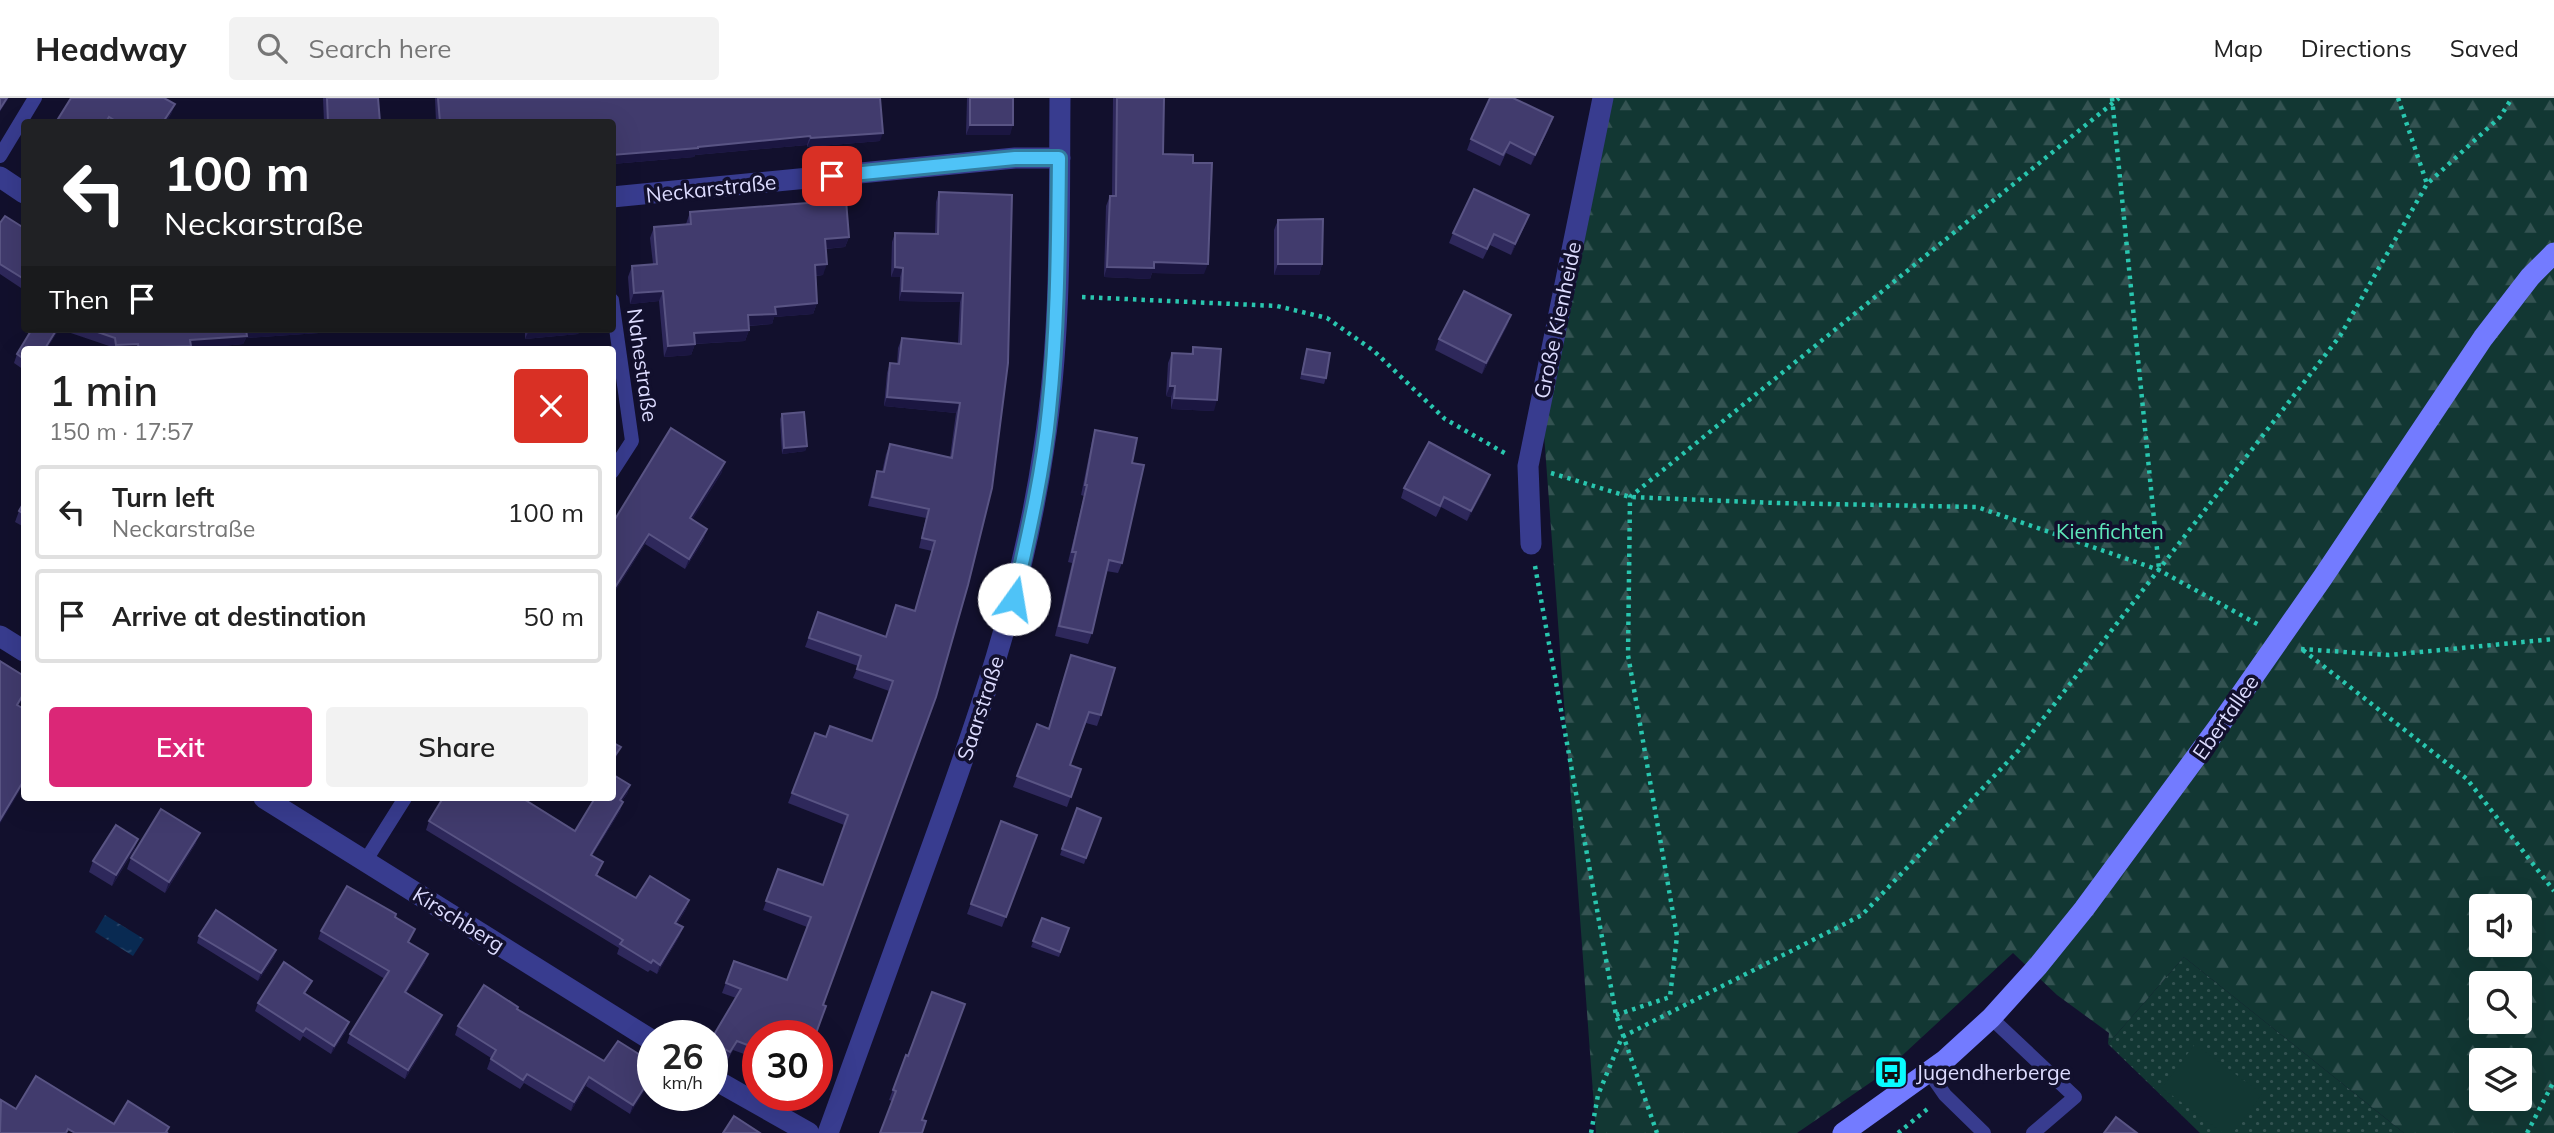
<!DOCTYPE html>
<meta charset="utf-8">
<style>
body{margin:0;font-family:Mulish,sans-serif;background:#f2f2f2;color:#222;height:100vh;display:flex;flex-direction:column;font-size:26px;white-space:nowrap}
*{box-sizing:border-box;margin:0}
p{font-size:23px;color:#767676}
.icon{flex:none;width:38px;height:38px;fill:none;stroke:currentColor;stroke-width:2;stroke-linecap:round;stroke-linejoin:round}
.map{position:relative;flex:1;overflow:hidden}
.drawer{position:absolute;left:21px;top:248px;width:595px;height:455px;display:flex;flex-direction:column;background:#fff;border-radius:7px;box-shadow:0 7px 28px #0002}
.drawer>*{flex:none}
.top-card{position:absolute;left:21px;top:21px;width:595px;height:214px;border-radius:7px;box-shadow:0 7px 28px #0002;background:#202124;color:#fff;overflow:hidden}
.tools{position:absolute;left:2469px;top:796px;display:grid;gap:14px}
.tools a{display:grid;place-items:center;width:63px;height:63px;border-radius:7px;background:#fff;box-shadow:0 7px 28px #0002;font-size:35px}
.speed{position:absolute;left:637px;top:922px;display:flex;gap:14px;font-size:35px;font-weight:700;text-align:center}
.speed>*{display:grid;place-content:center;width:91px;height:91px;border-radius:50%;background:#fff;box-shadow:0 7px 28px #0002;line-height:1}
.speed small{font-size:18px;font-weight:400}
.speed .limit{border:10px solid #d22;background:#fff;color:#111}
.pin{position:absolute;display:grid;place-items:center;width:60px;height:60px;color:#fff;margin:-30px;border-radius:14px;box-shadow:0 4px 10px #0006}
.me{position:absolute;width:77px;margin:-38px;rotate:13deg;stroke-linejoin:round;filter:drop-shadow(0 0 5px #0008)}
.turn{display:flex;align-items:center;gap:24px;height:147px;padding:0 28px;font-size:32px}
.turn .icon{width:91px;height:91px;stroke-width:2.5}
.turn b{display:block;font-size:49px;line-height:60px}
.then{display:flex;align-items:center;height:66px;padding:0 28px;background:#0003;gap:14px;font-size:26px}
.round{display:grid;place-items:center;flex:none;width:74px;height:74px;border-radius:7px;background:#f2f2f2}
.summary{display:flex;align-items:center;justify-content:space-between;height:119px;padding:0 28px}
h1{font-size:42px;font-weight:600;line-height:52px}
.button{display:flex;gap:14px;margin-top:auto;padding:14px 28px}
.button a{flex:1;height:80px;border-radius:7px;background:#db2777;color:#fff;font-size:28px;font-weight:600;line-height:80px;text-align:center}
.button a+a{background:#f2f2f2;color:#222}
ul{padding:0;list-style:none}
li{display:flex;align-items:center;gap:21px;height:94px;margin:0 14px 10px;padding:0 14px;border:4px solid #e0e0e0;border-radius:7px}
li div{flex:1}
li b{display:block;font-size:26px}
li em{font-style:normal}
header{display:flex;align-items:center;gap:42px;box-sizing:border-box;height:98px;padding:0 35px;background:#fff;border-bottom:2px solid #e0e0e0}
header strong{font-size:33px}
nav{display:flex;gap:38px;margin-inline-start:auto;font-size:24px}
.search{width:490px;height:63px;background:#f2f2f2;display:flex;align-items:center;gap:18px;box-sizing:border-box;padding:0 24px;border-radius:7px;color:#767676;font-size:26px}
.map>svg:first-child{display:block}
</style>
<header>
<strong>Headway</strong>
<div class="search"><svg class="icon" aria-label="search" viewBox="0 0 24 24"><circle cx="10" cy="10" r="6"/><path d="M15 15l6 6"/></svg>Search here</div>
<nav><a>Map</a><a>Directions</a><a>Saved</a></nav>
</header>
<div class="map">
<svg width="2554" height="1035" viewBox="0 0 2554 1035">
<defs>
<pattern id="grass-dots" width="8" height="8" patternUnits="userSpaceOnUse" patternTransform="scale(1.75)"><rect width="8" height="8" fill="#123733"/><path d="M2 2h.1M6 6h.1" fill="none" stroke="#345352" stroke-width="1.8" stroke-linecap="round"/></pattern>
<pattern id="forest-firs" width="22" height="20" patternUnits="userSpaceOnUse" patternTransform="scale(1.75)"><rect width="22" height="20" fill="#123733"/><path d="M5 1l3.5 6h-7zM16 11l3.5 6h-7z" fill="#345352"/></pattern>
<pattern id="water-ripples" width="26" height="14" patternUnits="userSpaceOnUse" patternTransform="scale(1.75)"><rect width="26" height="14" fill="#092a52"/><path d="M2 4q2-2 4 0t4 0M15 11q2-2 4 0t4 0" fill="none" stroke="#2c486c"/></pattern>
</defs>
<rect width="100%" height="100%" fill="#12102d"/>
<path fill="url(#grass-dots)" d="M2184 859 2404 1035H2200L2108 946Z"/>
<path fill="url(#forest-firs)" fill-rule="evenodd" d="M1611 0H2554V1035H2404L2184 859 2108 946 2109 935 2057 897 2013 855 1880 978 1797 1035H1596L1544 336ZM2482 808H2520V847H2482ZM2482 886H2520V924H2482ZM2482 962H2520V1001H2482Z"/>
<path fill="#123733" d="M2195 946 2262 996 2233 1035H2223L2162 990Z"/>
<path fill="url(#water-ripples)" d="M105 817 144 841 133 858 95 834Z"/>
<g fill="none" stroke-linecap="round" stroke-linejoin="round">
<g stroke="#29c6af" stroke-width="4.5" stroke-dasharray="3.5 5" stroke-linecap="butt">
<path d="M2112 0 2159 471"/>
<path d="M2398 0 2427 86"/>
<path d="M1082 199 1277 208 1327 220 1374 253 1445 321 1508 357"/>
<path d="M1551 375 1630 399 1777 405 1977 409 2159 472 2259 527"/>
<path d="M1535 468 1616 917 1657 1035"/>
<path d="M2301 551 2389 557 2554 541"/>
<path d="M2303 552 2467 681 2554 793"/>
<path d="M1616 917 1670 899 1677 838 1628 557 1630 399 2119 0"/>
<path d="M1591 1035 1598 997 1622 939 1862 817 2018 653 2340 238 2427 86 2500 19 2512 0"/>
<path d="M1898 1035 1930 1009"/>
<path d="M2527 1035 2554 983"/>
</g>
<g stroke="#383c8f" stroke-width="14">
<path d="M0 58 35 0"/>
<path d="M612 202 632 343 612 374"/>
<path d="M366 762 405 700"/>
<path d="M1991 920 2075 999 2033 1035"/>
<path d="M1929 974 1945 997 1984 1035"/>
</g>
<g stroke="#383c8f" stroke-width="21">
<path d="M0 79 24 95"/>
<path d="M612 99 1015 60H1060"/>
<path d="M1531 446 1528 368 1603 0"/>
<path d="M0 538 24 553"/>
<path d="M264 700 653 943"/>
<path d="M712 980 809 1035"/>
<path d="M828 1035C861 944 894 853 927 762 977 625 1023 494 1044 349 1062 234 1059 116 1060 0"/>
</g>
<path stroke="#737bff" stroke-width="21" d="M1843 1035 1945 962 1991 920 2038 868 2084 811 2219 628 2323 479 2483 240 2530 179 2554 155"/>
</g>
<g fill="#2e285b">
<path d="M323 0H378L380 24H324Z"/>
<path d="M435 0H847L880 43 807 49V47L695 57 694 59 612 66V24H436Z"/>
<path d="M967 0H1013L1010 37H966Z"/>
<path d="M1113 0H1164L1163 56 1193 65 1204 176 1152 175 1150 181 1104 179 1106 108 1110 98H1112Z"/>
<path d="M175 6 171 16 166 24H57L58 21Z"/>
<path d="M1549 30 1531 67 1506 55 1500 68 1467 52 1471 41Z"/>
<path d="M939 94 1012 97 1008 265 992 390 968 487 936 599 823 907 826 908 815 938H758V961L733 952 727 963 712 955V940L736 900 722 895 734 863 787 882 807 829 763 812 778 771 823 787 844 727 788 705 815 635 826 639 830 628 872 643 889 593 853 580 858 568 805 549 818 514 886 539 896 507 915 513 932 453 919 450 926 420 868 408 874 382 877 373 882 374 886 356 890 346 950 359 956 315 884 308 887 275 890 265 897 266 898 250 902 240 958 245 960 204 899 203 900 179H891L892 144 895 135 935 136 936 104Z"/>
<path d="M690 114 849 139 845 149 826 151 823 177 816 178 817 205 813 216 774 219 772 226 749 228V232L745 243 695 246 691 257 664 259 659 203 630 206 628 179 632 168 653 166 650 140 654 129 686 126Z"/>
<path d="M1278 122 1322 166 1319 177H1274V132Z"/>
<path d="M0 125 24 130V192L0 176Z"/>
<path d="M1525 127 1511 157 1490 147 1483 161 1449 145 1453 135Z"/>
<path d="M1511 217 1507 228 1482 276 1435 252 1439 241Z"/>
<path d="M32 231H320L319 235 246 240 243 246 190 251 189 252H112V249L59 231 46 252H24V272L14 265 17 256Z"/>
<path d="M525 231H580L578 236 525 241Z"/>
<path d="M1193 249 1214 313 1171 311V299L1166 298 1168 265 1172 255 1191 256Z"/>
<path d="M1307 251 1326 280 1324 286 1300 281Z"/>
<path d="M782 316 807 348 805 353 782 356 780 321Z"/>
<path d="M1095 332 1132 365 1122 465 1118 475 1106 473 1092 535 1088 546 1055 538 1072 465 1068 464 1084 398 1081 397 1092 343Z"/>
<path d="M722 374 692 421 704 441 685 471 645 446 612 498V426Z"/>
<path d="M1490 377 1486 388 1467 423 1441 409 1436 419 1401 400 1404 390Z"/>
<path d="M24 404V429L15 424 19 413Z"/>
<path d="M1071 557 1101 617 1097 628 1086 625 1070 667 1081 671 1067 709 1013 689 1037 626 1048 631Z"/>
<path d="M630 687 627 696 622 703 620 713 592 758 603 764 597 778 636 800 689 802 686 811 677 826 683 829 679 839 657 876 650 872 648 874 617 856 619 850 426 732 429 723 575 733Z"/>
<path d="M1077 710 1101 720 1084 766 1060 757Z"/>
<path d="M1001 723 1037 737 1002 829 967 816Z"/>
<path d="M138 741 134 752 112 788 89 774 93 763Z"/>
<path d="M196 745 165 795 127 771 131 760Z"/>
<path d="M395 820 415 831 409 844 425 865 406 895 442 917 439 926 405 981 347 945 350 936 385 881 318 841 321 833Z"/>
<path d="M1042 820 1069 830 1059 859 1031 849Z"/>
<path d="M199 838 274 859 258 883 197 845Z"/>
<path d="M312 883 305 896 346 933 331 956 303 938 300 943 255 913 258 905Z"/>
<path d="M517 911 604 963 653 965 630 1016 586 988 571 1013 524 985 520 991 487 971 491 960 455 937 458 928Z"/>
<path d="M906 957 922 1022V1035L892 1003 889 1002Z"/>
</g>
<g fill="#1b1641">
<path d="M7 0H9L0 14V11Z"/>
<path d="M175 6 171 16 166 24H163Z"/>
<path d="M1553 19 1549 30 1531 67 1535 57Z"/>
<path d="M970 27H1013L1010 37H966Z"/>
<path d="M883 35 880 43 807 49 811 40Z"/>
<path d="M810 38 807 47 695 57 694 59 612 66V57Z"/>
<path d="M1529 117 1525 127 1511 157 1515 146Z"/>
<path d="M849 139 845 149 822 151 825 141Z"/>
<path d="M1154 164 1208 166 1204 176 1152 175 1150 181 1104 179 1107 169Z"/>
<path d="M827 166 823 177 811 178 815 167Z"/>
<path d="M1278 166H1322L1319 177H1274Z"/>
<path d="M895 169 903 170 900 179H891Z"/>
<path d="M663 193 659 203 630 206 634 195Z"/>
<path d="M902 193 963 195 960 204 899 203Z"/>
<path d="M817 205 813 216 774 219 772 226 744 228 748 217 775 209Z"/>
<path d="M1511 217 1507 228 1482 276 1486 265Z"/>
<path d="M57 231H59L46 252H44Z"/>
<path d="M256 231H320L319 235 246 240 243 246 190 251 189 252H159L160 249 190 242Z"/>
<path d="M536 231H580L578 236 525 241 529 232Z"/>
<path d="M749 232 745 243 690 246 694 235Z"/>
<path d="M138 246 136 252H114L116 247Z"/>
<path d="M695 246 691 257 664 259 668 248Z"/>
<path d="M1170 288H1175L1171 299 1166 298Z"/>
<path d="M887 299 960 305 956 315 884 308Z"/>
<path d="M1174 300 1217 302 1214 313 1171 311Z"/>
<path d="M807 348 805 353 782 356 784 350Z"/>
<path d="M725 364 722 374 687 430 690 420Z"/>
<path d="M1490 377 1486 388 1467 423 1471 413Z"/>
<path d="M707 431 704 441 685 471 689 461Z"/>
<path d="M649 436 645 446 612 498V494Z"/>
<path d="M24 595V599L14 616 17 607Z"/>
<path d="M621 649 617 658 612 665V662Z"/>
<path d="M24 682V686L0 726V722Z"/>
<path d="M630 687 627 696 617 711 620 702Z"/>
<path d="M623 704 620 713 587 766 591 757Z"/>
<path d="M200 735 196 745 165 795 169 784Z"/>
<path d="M138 741 134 752 112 788 116 777Z"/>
<path d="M689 802 686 811 672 834 675 825Z"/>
<path d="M683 829 679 839 657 876 660 867Z"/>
<path d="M276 852 274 859 258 883 261 875Z"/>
<path d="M428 856 425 865 402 903 405 894Z"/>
<path d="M442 917 439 926 405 981 408 972Z"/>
<path d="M349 924 346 933 331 956 334 948Z"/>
<path d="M653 976V980L630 1016 633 1007Z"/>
<path d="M589 979 586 988 571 1013 574 1004Z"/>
</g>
<g fill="#413b6d" stroke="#595484" stroke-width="2">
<path d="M0 0H7L0 11Z"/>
<path d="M71 0H164L175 6 163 24H117L109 19 106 24H63L58 21Z"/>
<path d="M327 0H378L380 24H328Z"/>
<path d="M438 0H880L883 35 811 40 810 38 698 49V50L612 57V24H440Z"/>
<rect x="970" y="0" width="43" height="27"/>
<path d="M1117 0H1164L1163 56 1193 57V65H1212L1208 166 1154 164V170L1107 169 1110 98H1116Z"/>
<path d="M1490 0H1513L1553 19 1535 57 1510 44 1503 57 1471 41Z"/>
<path d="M1474 91 1529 117 1515 146 1494 136 1487 151 1453 135Z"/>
<path d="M939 94 1012 97 1008 265 992 390 968 487 936 599 823 907 826 908 815 938H758V951L737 943 730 954 712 944V940L741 891 726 885 734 863 787 882 811 819 766 803 778 771 823 787 848 717 792 695 815 635 826 639 830 628 872 643 893 583 857 571 861 558 809 540 818 514 886 539 896 507 915 513 935 443 922 440 929 411 872 399 877 373 884 374 890 346 952 360 960 305 887 299 890 265 899 266 902 240 961 246 963 195 902 193 903 170 895 169V135L938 136Z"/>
<path d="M846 102 849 139 825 141 827 166 815 167 817 205 775 209 776 216 748 217 749 232 694 235 695 246 668 248 663 193 634 195 632 168 657 166 654 129 691 126 690 114Z"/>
<path d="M5 118 24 130V181L0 166V125Z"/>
<path d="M1323 121 1322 166H1278V122Z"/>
<path d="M1464 193 1511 217 1486 265 1439 241Z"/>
<path d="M32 231H57L44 252H24V261L17 256Z"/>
<path d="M89 231H256L246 232 247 238 190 242 191 248 160 249 161 252H139L138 246 116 247 115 240Z"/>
<path d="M1193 249 1221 251 1217 302 1174 300 1175 288H1170L1172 255 1193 256Z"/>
<path d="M1307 251 1330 255 1326 280 1302 276Z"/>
<path d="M804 314 807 348 784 350 782 316Z"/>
<path d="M671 330 725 364 690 420 707 431 689 461 649 436 612 494V426Z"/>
<path d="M1095 332 1137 340 1132 365 1144 367 1122 465 1109 462 1092 535 1059 528 1076 454H1072L1087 387H1085Z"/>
<path d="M1429 344 1490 377 1471 413 1444 399 1440 408 1404 390Z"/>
<path d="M24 404V416L19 413Z"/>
<path d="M1071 557 1115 570 1101 617 1089 614 1070 667 1081 671 1071 699 1017 678 1037 626 1049 631Z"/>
<path d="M0 563 24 578V595L17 607 24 611V682L0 722Z"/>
<path d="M612 644 621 649 612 662Z"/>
<path d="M612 676 630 687 620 702 623 704 591 757 603 764 596 777 636 800 650 778 689 802 675 825 683 829 660 867 653 862 651 865 620 846 623 842 429 723 443 700H522L575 733 595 700H612Z"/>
<path d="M1077 710 1101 720 1086 760 1062 751Z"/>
<path d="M161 711 200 735 169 784 131 760Z"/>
<path d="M1001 723 1037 737 1006 819 971 806Z"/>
<path d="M116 727 138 741 116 777 93 763Z"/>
<path d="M347 788 396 816 395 819 415 831 408 844 428 856 405 894 442 917 408 972 350 936 389 873 321 833Z"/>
<path d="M216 812 276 852 261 875 199 838Z"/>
<path d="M1042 820 1069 830 1060 854 1033 843Z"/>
<path d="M284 864 312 883 304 895 349 924 334 948 306 930 303 934 258 905Z"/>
<path d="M484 887 518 909 517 911 604 963 618 943 653 965V976L633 1007 589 979 574 1004 527 976 523 982 491 961 496 952 458 928Z"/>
<path d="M932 894 965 906 922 1022 926 1023 922 1035H880L896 993 893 992 906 957 908 958Z"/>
<path d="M36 978 114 1026 128 1003 169 1029 166 1034 168 1035H75L68 1031 66 1035H0L1 1002 16 1011Z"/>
<path d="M734 1018 760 1035H723Z"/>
<path d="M2116 1019 2137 1035H2104Z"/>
</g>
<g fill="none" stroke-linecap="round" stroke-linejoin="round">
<g stroke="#337fa1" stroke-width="18">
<path id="route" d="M832 78 1015 60H1059C1058 144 1058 228 1049 312 1043 375 1028 439 1014 501"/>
</g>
<use href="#route" stroke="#4fc3f7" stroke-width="12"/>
</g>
<defs>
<g id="bus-square" transform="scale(1.75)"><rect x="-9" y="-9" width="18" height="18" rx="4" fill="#08fcff" stroke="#12102d"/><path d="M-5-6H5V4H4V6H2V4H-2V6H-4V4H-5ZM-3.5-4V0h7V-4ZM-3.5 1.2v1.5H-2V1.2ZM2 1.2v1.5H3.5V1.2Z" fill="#111"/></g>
</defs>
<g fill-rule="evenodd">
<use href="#bus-square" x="1891" y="974"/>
</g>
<g text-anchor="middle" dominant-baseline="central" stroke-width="7" stroke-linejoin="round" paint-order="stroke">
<g font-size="21" fill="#dddcff" stroke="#12102d">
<text transform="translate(711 90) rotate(-6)">Neckarstraße</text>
<text transform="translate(1557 222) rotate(-78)">Große Kienheide</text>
<text transform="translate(643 267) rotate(82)">Nahestraße</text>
<text transform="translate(980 610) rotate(-72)">Saarstraße</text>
<text transform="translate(2225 619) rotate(-55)">Ebertallee</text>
<text transform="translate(459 821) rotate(32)">Kirschberg</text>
</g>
<g font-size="21" fill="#5fe8ba" stroke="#12102d">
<text x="2110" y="433">Kienfichten</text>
</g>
<g font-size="21" fill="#dddcff" stroke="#12102d" text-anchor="start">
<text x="1916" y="974">Jugendherberge</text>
</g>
</g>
</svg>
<div class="tools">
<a><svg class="icon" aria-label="sound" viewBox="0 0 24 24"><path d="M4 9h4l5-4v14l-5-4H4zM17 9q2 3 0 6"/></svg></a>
<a><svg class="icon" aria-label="search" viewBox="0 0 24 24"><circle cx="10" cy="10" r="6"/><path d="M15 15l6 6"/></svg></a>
<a><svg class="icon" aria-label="layers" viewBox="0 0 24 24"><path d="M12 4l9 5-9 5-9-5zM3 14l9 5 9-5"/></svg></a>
</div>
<div class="speed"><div>26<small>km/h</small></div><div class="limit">30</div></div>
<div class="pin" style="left:832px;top:78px;background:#d93025"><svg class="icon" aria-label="arrive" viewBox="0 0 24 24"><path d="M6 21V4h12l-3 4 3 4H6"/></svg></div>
<svg class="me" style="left:1014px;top:501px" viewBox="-20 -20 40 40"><circle r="19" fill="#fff"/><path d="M0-13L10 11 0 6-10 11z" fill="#4fc3f7"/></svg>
<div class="top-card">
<div class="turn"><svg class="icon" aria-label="left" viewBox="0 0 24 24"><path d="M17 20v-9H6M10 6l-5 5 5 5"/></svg><div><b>100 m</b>Neckarstraße</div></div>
<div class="then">Then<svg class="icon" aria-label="arrive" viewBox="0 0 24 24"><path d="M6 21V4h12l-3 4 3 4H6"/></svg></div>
</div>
<section class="drawer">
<div class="summary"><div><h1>1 min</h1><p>150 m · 17:57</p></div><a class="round" style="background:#d93025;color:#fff"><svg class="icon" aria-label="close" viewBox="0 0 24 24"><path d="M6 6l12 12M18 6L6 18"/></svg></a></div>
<ul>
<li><svg class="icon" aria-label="left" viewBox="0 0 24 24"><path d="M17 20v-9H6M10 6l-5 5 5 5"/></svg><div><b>Turn left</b><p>Neckarstraße</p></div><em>100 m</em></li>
<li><svg class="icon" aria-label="arrive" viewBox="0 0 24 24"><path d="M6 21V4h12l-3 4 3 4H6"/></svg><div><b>Arrive at destination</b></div><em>50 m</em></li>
</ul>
<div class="button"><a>Exit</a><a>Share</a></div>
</section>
</div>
